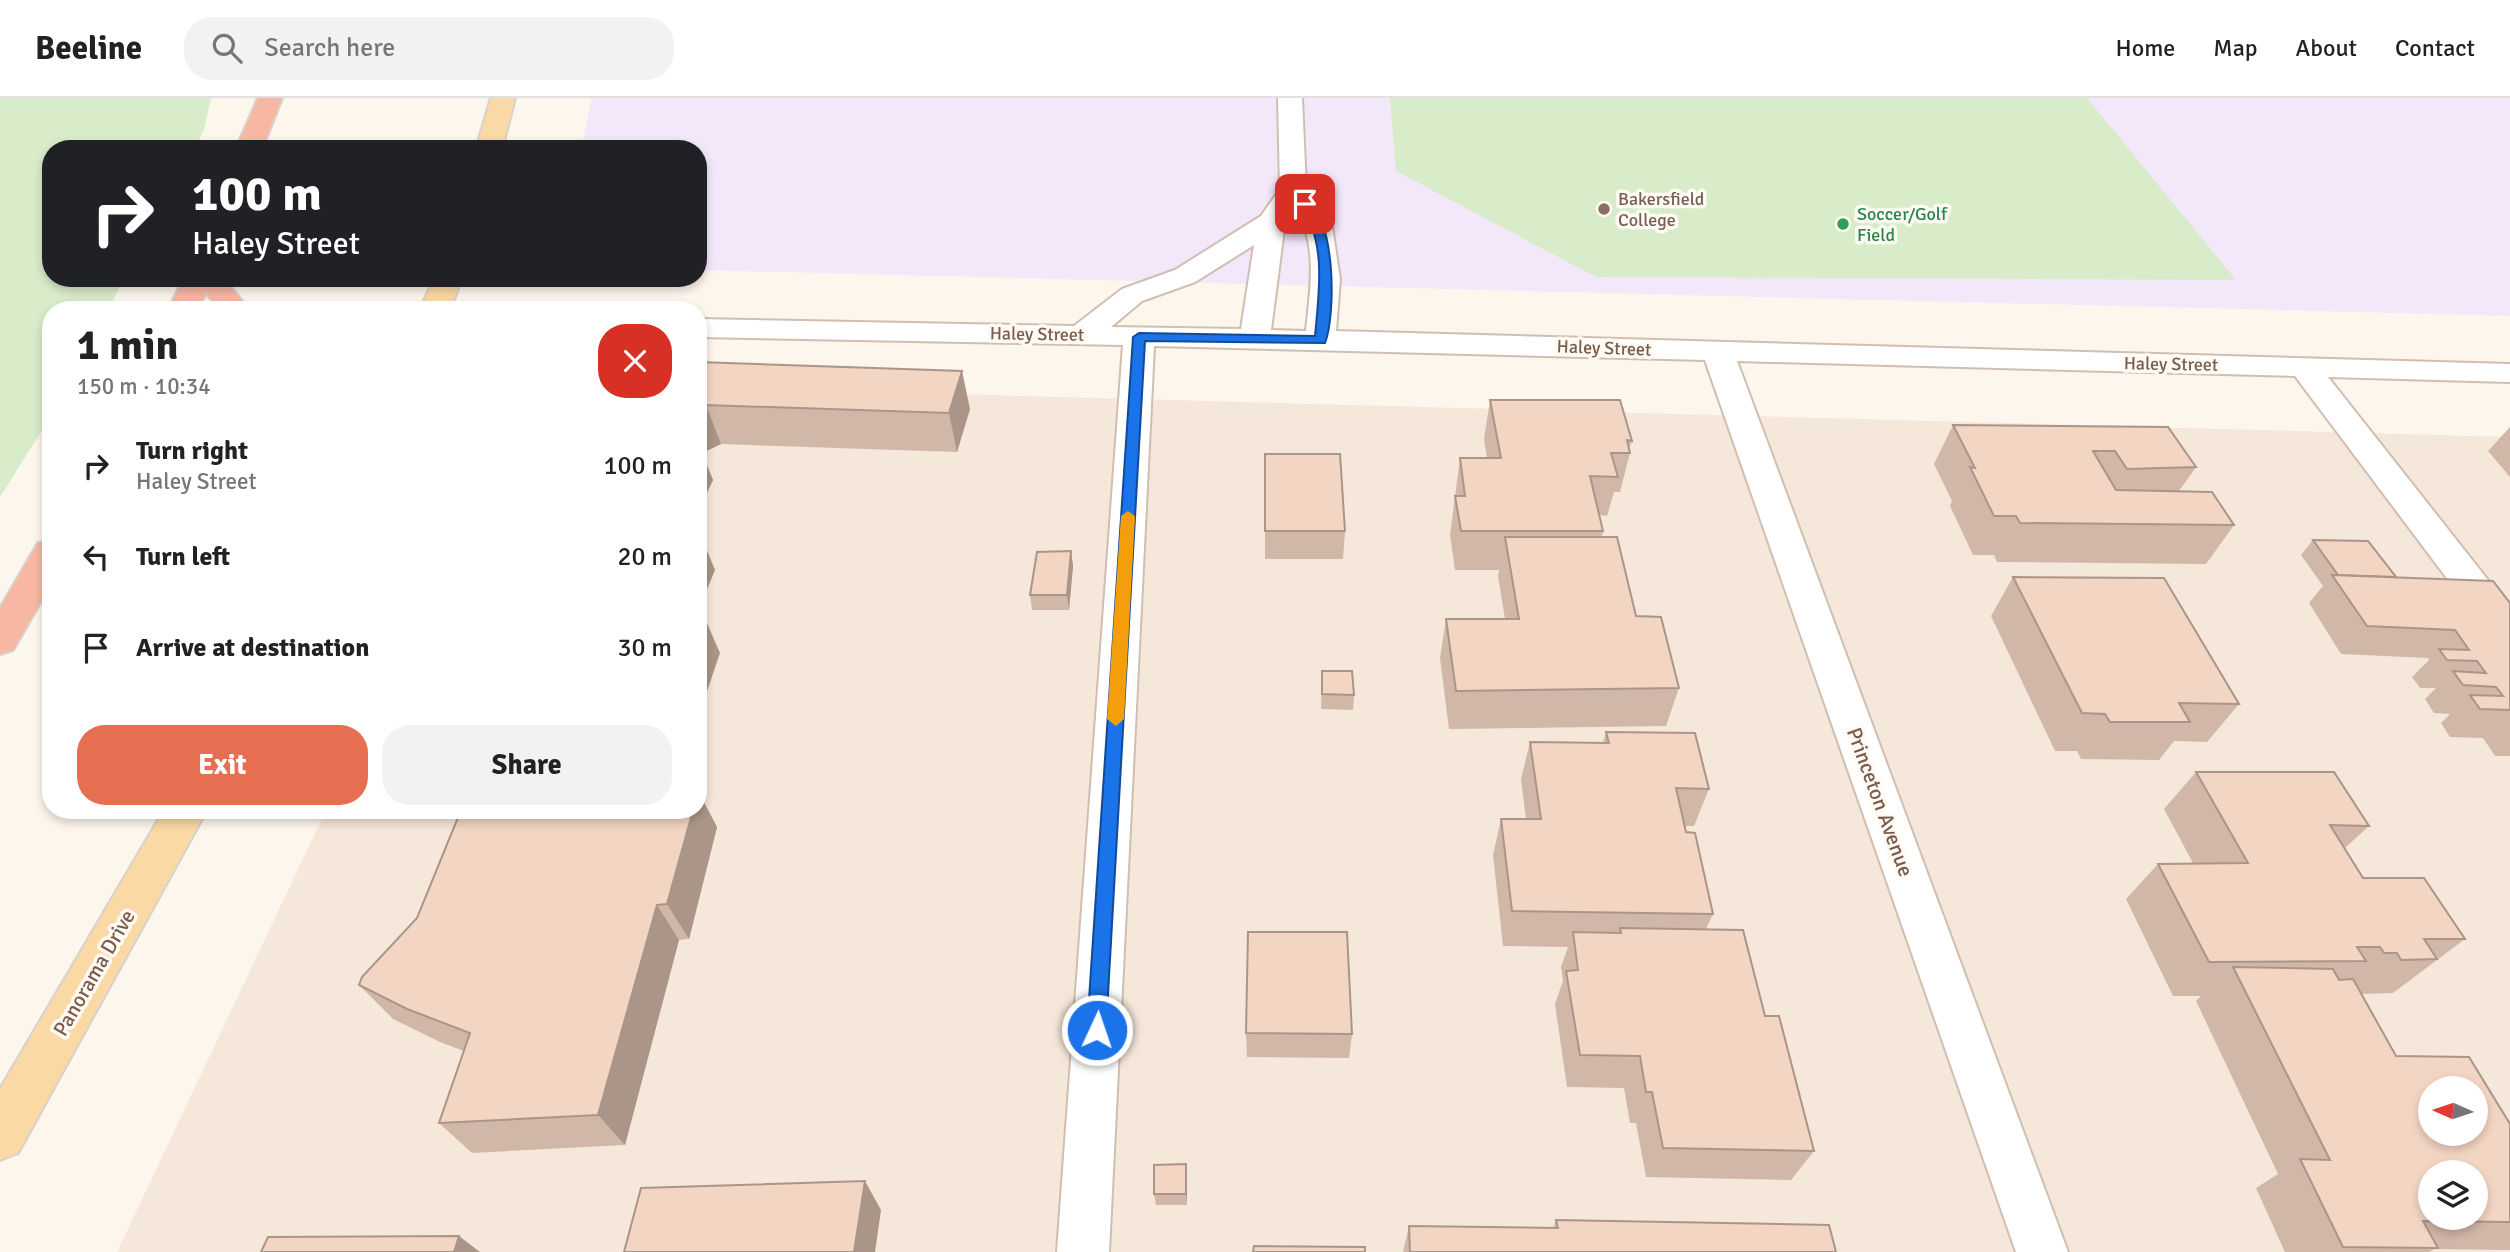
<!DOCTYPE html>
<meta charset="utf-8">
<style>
body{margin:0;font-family:Signika,sans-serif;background:#f2f2f2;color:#222;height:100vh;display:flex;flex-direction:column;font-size:26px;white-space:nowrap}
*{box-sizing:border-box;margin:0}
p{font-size:23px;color:#767676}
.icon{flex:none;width:38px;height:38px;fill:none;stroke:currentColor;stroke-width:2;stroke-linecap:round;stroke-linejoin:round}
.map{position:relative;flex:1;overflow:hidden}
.drawer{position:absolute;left:42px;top:203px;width:665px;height:518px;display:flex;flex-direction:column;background:#fff;border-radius:28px;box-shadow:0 4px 10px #0003}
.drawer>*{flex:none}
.top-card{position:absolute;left:42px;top:42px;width:665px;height:147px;border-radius:28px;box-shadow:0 4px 10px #0003;background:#202124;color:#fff;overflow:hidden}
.needle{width:46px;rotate:273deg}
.controls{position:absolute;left:2418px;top:978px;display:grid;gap:14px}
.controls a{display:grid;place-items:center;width:70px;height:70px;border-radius:50%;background:#fff;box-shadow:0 4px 10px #0003;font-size:35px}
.pin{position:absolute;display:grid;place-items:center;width:60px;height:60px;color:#fff;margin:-30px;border-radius:14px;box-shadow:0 4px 10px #0006}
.me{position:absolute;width:77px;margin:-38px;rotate:3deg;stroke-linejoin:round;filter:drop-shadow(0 0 5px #0008)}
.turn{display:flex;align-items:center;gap:24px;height:147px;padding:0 35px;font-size:32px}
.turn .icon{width:91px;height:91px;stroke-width:2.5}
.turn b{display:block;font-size:49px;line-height:60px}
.round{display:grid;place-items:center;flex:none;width:74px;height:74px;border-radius:28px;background:#f2f2f2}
.summary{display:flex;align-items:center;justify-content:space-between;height:119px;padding:0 35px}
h1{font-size:42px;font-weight:700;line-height:52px}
.button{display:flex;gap:14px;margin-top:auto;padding:14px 35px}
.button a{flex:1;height:80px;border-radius:28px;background:#e76f51;color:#fff;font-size:28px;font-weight:700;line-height:80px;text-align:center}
.button a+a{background:#f2f2f2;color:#222}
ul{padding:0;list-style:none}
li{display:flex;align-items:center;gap:21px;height:91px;padding:0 35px}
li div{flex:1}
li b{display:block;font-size:26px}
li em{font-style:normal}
header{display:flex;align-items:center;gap:42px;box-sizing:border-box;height:98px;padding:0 35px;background:#fff;border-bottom:2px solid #e0e0e0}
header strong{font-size:33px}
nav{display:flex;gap:38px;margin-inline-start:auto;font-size:24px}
.search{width:490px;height:63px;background:#f2f2f2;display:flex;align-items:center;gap:18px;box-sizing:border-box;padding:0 24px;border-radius:28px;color:#767676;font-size:26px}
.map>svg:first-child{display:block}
</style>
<header>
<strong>Beeline</strong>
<div class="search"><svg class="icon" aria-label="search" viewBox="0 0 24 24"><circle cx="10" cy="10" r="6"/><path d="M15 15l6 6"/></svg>Search here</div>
<nav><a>Home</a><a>Map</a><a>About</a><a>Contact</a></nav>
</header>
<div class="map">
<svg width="2510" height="1154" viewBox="0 0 2510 1154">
<rect width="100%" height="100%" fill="#fdf6ec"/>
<path fill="#f5e8da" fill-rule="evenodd" d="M698 289 2510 339V1154H117L326 712H698ZM2431 990H2476V1036H2431ZM2431 1074H2476V1120H2431Z"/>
<path fill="#f3e8fa" d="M592 0H2510V218L698 172V51H581Z"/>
<g fill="#d8ecc9">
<path d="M0 0H211L204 32 194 51H51V180H124L108 212H51V318L0 399Z"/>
<path d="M1390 0H2087L2236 182 1596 179 1396 73Z"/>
</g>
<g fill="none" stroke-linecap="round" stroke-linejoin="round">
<g stroke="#d1beb0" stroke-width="4">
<path id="minor" d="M1278 0H1302L1306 90 1331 122 1340 181 1336 233 2510 266V284L2328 279 2510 510V551L2497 547 2295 278 1737 263 2068 1154H2016L1705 262 1154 248 1109 1154H1057L1123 247 698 239V221L1074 228 1122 191 1175 172 1261 118 1280 91ZM1294 110C1319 143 1310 194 1306 233L1271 232 1285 124ZM1254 147 1241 231 1111 229 1142 203 1195 184Z"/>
</g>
<g stroke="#dad1cd" stroke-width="4">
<g id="major">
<path d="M491 0H515L502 51H476Z"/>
<path d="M434 180H462L450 212H420Z"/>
<path d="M164 712H207L18 1055 0 1062V991Z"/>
</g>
</g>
<g stroke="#dad1cd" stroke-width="4">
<g id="highway">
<path d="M258 0H282L262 51H236Z"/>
<path d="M184 180H229L230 188 249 212H219L206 195 198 212H168Z"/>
<path d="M51 442V486L13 552 0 556V510L38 445Z"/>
</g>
</g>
<use href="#minor" fill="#fff" fill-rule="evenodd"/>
<use href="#major" fill="#fbd9a5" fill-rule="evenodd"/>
<use href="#highway" fill="#f7b7a3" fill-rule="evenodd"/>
</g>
<g fill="#d1b7a8">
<path d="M698 264 970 311 957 354 721 346 702 355 713 382 698 413Z"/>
<path d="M1490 302 1632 343 1629 351 1630 355 1620 394H1614L1607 418 1600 417 1603 433 1602 439 1636 518 1679 590 1666 628 1449 631 1440 560 1446 521H1505L1498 478 1499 472H1455L1450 437 1460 360H1487L1484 341Z"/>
<path d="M1953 327 2168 329 2196 369 2179 393 2234 427 2206 466 1997 464 1994 457H1973L1950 408 1952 403 1934 366Z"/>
<path d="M2510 329V379L2488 353Z"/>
<path d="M1265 356 1345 433 1343 461H1265Z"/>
<path d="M2313 442 2396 479 2510 505V658H2495L2483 640 2450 639 2441 625 2450 616 2434 615 2425 601 2436 590H2420L2412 579 2429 562 2428 560 2341 556 2309 505 2323 488 2301 457Z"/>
<path d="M1071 453 1073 468 1069 512H1032L1030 497Z"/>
<path d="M2013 479 2239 606 2207 644 2174 643 2159 662 2081 661 2077 653H2055L1991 518Z"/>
<path d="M1322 573 1354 597 1353 612 1321 611Z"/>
<path d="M1606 634 1709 691 1694 728H1685L1713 816 1706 831 1765 918 1814 1053 1791 1082 1646 1079 1636 1025H1630L1624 990 1567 989 1555 906 1563 883 1561 869 1568 849 1503 848 1493 757 1501 721H1526L1521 681 1530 644 1603 645Z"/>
<path d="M2196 674 2369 728 2345 750 2363 780 2465 841 2393 895 2361 896 2396 958 2510 1026V1152L2435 1151 2429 1154H2285L2256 1090 2278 1076 2196 903 2201 898H2173L2126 801 2158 766 2193 765 2164 711Z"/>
<path d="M698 693 717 729 689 841 679 842 625 1047 472 1055 439 1025 464 953 440 944 393 921 359 887Z"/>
<path d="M1246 935 1352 936 1349 960 1247 959Z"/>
<path d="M1186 1066 1187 1107H1156L1154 1096Z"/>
<path d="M1556 1122 1836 1154H1403L1409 1128 1553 1130Z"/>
</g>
<g fill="#aa9588">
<path d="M962 273 970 311 957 354 949 315Z"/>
<path d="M706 307 721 346 702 355 713 382 698 413V311Z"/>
<path d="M699 433 715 472 698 513V434Z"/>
<path d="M1071 453 1073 468 1069 512 1067 497Z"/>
<path d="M703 516 720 555 701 611 698 606V528Z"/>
<path d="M698 693 717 729 689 841 667 806 693 712H698Z"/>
<path d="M657 807 679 842 625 1047 598 1017Z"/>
<path d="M1186 1066 1187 1077V1107L1186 1096Z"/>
<path d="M865 1083 881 1112 875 1154H854Z"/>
<path d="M459 1138 480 1154H454Z"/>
</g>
<g fill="#f3d5c3" stroke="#aa9588" stroke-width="2" fill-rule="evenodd">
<path d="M698 264 962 273 949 315 706 307 698 311Z"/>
<path d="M1490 302H1620L1632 343 1627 342 1630 355H1611L1618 379 1590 378 1603 433H1461L1455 398H1465L1460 360H1501Z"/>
<path d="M1953 327 2168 329 2196 369 2127 371 2115 353H2093L2116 392 2212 394 2234 427 2020 425 2016 418H1994L1970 369 1975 370Z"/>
<path d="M1265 356H1340L1345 433H1265Z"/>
<path d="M1505 439H1617L1636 518 1661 519 1679 590 1456 593 1446 521H1519Z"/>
<path d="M2313 442 2368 443 2396 479 2338 477Z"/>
<path d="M1071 453 1067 497H1030L1037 454Z"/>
<path d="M2332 477 2493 483 2510 505V612L2480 611 2470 597 2503 598 2496 589 2463 587 2453 573 2486 575 2477 563 2447 562 2439 551 2469 552 2455 532 2367 528Z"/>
<path d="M2013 479 2164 480 2239 606 2179 605 2190 624H2110L2105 616 2082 615Z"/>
<path d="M698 516H703L698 528Z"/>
<path d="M1322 573H1352L1354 597 1322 596Z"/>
<path d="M1606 634 1695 635 1709 691 1676 690 1686 734 1695 735 1713 816 1512 813 1501 721H1541L1530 644 1609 645Z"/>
<path d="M2196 674H2334L2369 728 2330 727 2363 780H2424L2465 841H2424L2437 861 2401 862 2397 855H2384L2380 849H2357L2366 863 2209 864 2158 766 2248 765Z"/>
<path d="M461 712H693L667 806 657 807 598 1017 439 1025 470 935 407 911 359 887 362 879 417 820Z"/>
<path d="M1620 830 1743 832 1765 918H1779L1814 1053 1663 1050 1652 994H1646L1640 958 1580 957 1566 873 1578 872 1573 834 1621 835Z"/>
<path d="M1248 834H1347L1352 936 1246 935Z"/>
<path d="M2233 869 2333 871 2339 882 2353 881 2396 958 2469 959 2510 1026V1124L2423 1123 2438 1150 2343 1149 2300 1061 2330 1062ZM2431 990H2476V1036H2431ZM2431 1074H2476V1120H2431Z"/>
<path d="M1186 1066V1096H1154V1067Z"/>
<path d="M865 1083 854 1154H624L641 1090Z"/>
<path d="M1556 1122 1829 1127 1836 1154H1410L1409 1128 1558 1130Z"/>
<path d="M459 1138 454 1154H261L268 1139Z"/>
<path d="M1254 1148 1365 1149V1154H1253Z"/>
</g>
<path fill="#1a73e8" stroke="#114b97" stroke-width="2" d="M1305 103C1336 117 1336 217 1325 245L1145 243 1106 932 1104 938 1097 941 1090 938 1087 932 1133 239 1139 235 1315 238C1319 194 1327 144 1300 106Z"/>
<path fill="#f59e0b" d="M1128 413 1135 418 1124 621 1116 628 1107 621 1121 418Z"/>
<circle fill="#8d6e63" stroke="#fffaf3" stroke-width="2.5" cx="1604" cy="111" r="7"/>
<circle fill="#2e9e5b" stroke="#fffaf3" stroke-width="2.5" cx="1843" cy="126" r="7"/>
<g text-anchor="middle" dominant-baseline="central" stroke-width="7" stroke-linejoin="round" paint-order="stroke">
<g font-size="18" fill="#785e54" stroke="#fffaf3" text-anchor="start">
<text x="1618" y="101">Bakersfield<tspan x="1618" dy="21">College</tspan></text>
</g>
<g font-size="18" fill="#27864d" stroke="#fffaf3" text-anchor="start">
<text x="1857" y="116">Soccer/Golf<tspan x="1857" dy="21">Field</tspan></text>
</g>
<g font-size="18" fill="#7a5c4d" stroke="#fffaf3">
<text transform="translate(1037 236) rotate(1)">Haley Street</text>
<text transform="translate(1604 250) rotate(2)">Haley Street</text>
<text transform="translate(2171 266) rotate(1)">Haley Street</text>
</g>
<g font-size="21" fill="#7a5c4d" stroke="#fffaf3">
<text transform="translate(1880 704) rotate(70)">Princeton Avenue</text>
<text transform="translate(94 875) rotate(-60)">Panorama Drive</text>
</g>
</g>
</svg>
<div class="controls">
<a><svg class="needle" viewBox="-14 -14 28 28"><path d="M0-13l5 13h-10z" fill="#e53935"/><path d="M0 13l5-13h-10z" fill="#767676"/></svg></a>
<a><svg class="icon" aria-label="layers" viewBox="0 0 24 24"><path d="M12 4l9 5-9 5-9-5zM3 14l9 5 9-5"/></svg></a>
</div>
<div class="pin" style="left:1305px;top:106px;background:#d93025"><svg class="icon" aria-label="arrive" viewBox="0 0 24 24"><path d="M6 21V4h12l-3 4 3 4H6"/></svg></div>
<svg class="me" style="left:1097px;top:932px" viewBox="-20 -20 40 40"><circle r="17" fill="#1a73e8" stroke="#fff" stroke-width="3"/><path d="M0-11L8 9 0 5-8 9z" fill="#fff"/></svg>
<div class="top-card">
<div class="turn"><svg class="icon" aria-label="right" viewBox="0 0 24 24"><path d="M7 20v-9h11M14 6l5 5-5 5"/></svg><div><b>100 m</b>Haley Street</div></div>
</div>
<section class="drawer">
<div class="summary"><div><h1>1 min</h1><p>150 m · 10:34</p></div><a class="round" style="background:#d93025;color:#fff"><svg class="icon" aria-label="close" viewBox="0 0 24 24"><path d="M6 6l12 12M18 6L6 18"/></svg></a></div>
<ul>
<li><svg class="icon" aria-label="right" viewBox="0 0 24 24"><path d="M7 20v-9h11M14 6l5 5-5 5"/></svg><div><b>Turn right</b><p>Haley Street</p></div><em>100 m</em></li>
<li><svg class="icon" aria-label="left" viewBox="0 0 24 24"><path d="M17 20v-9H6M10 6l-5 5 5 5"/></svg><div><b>Turn left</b></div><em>20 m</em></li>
<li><svg class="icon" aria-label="arrive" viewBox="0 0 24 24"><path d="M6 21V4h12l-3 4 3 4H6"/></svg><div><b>Arrive at destination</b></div><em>30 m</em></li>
</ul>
<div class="button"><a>Exit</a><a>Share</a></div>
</section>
</div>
